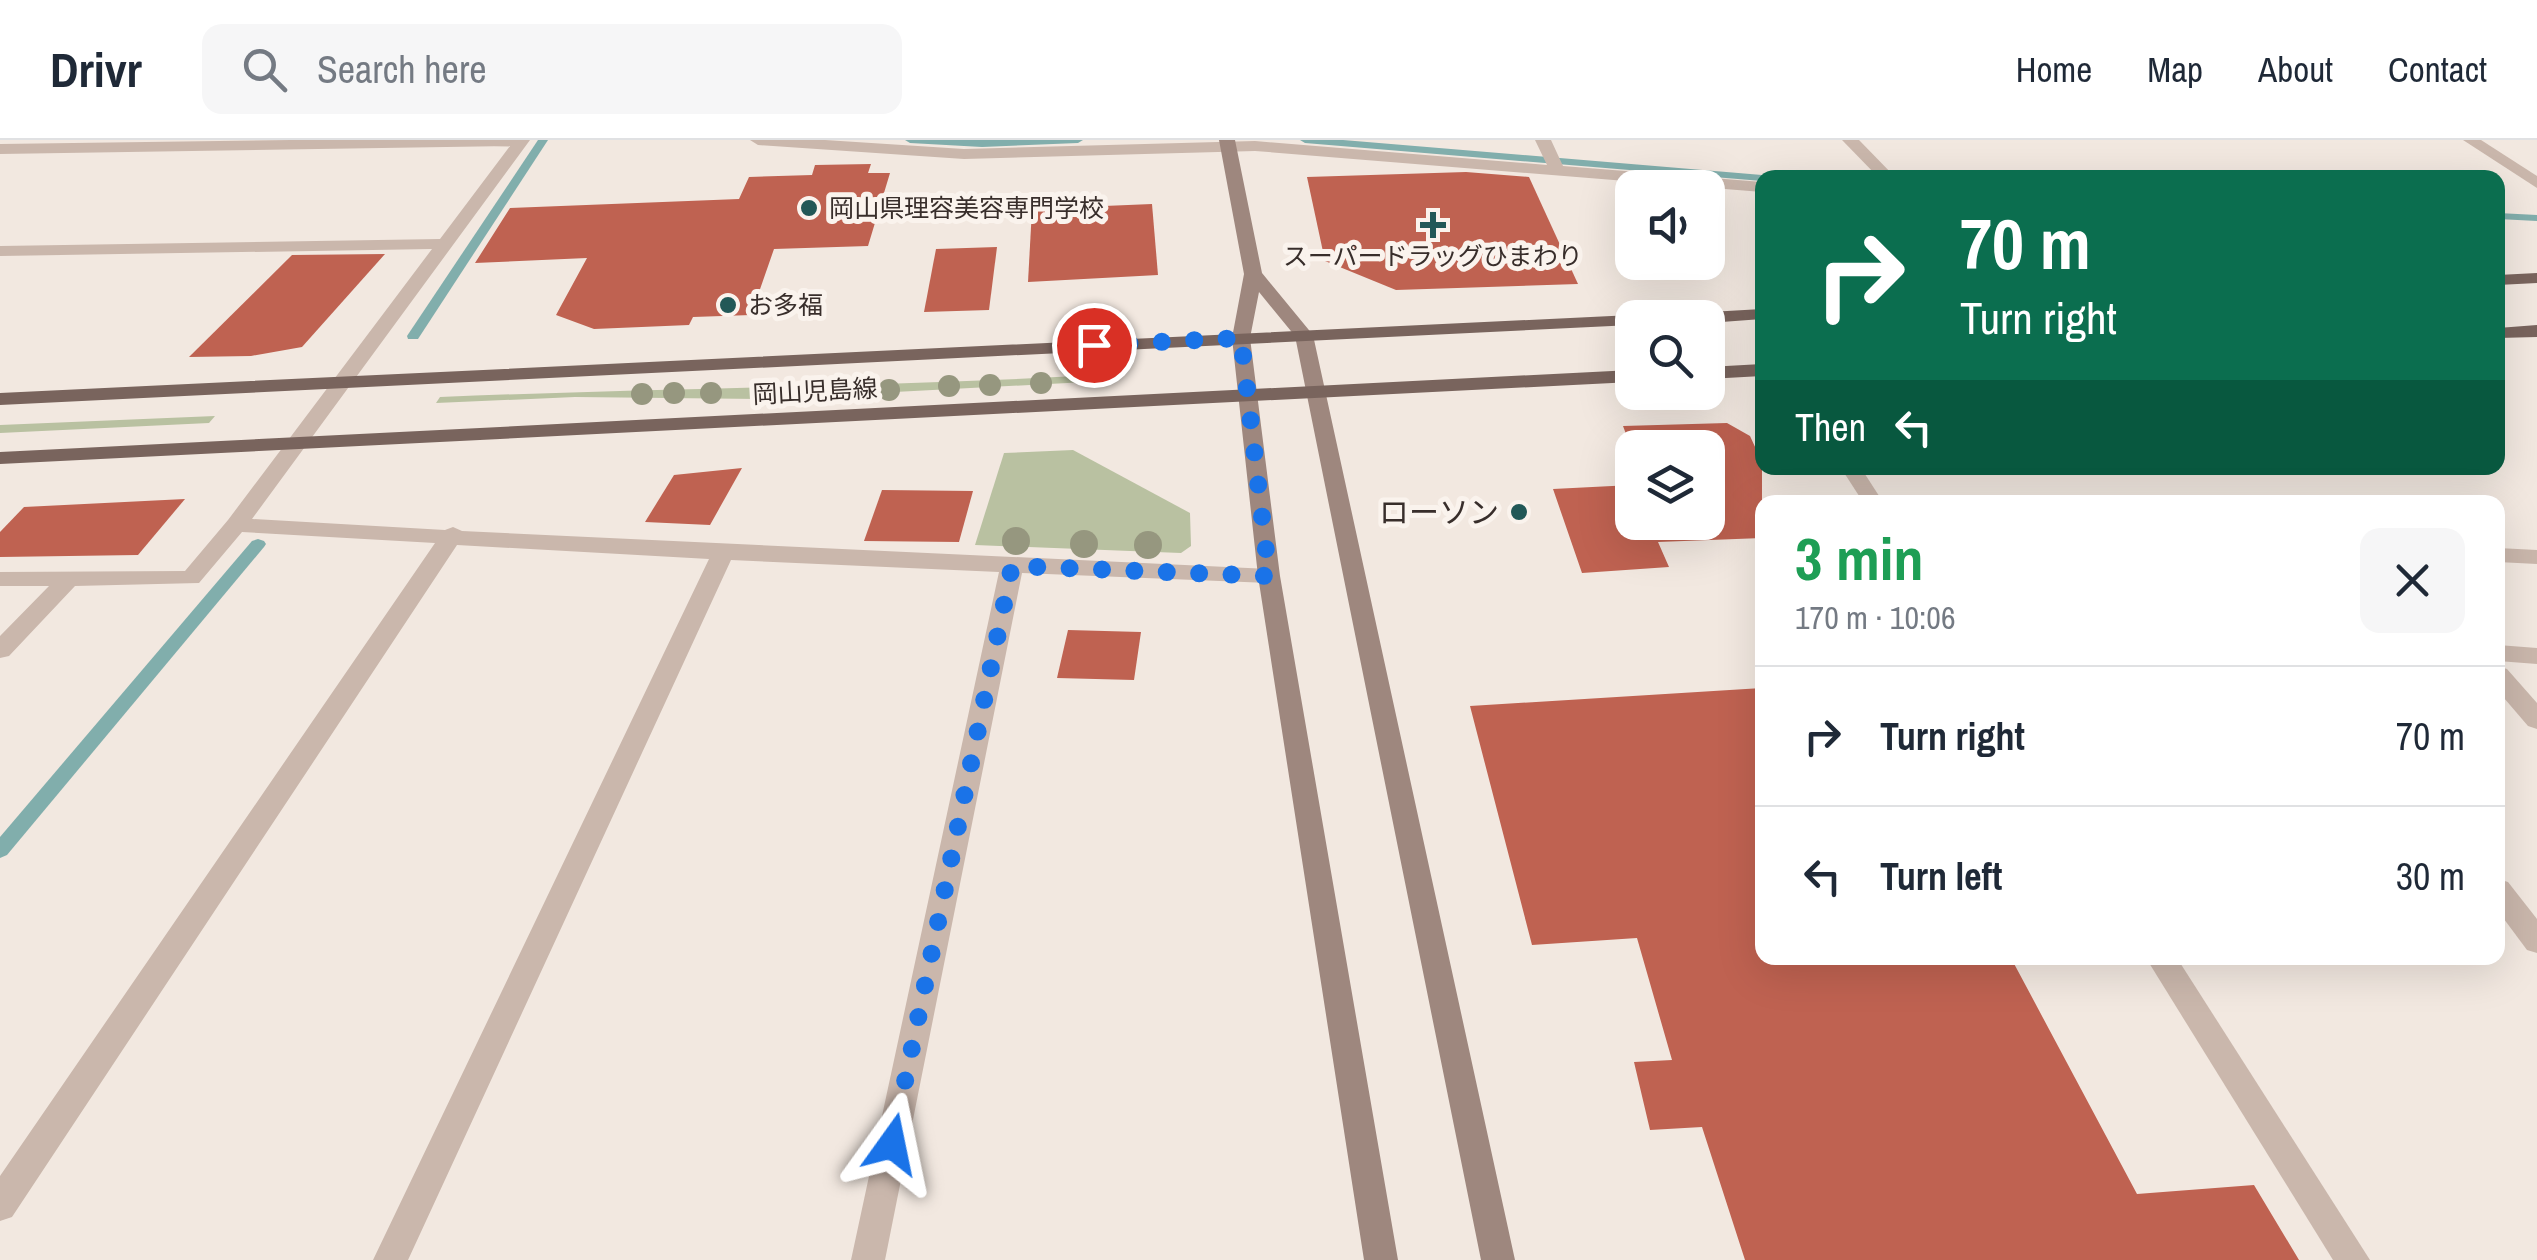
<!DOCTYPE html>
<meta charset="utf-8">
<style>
body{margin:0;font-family:"Archivo Narrow","Noto Sans JP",sans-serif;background:#f6f6f7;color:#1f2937;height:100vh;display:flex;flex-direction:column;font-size:38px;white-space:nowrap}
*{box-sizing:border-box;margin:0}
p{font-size:32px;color:#747a83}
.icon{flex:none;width:55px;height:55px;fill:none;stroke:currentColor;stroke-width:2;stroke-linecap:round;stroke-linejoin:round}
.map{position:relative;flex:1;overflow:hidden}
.panel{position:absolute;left:1755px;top:355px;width:750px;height:470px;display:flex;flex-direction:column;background:#fff;border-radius:20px;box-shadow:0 10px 40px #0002}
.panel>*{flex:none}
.top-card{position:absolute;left:1755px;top:30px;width:750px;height:305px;border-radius:20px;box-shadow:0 10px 40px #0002;background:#0b6e4f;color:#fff;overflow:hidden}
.controls{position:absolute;left:1615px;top:30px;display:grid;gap:20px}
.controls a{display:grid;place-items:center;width:110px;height:110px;border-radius:20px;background:#fff;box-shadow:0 10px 40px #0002;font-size:50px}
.pin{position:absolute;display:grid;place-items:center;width:85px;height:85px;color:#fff;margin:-42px;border:5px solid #fff;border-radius:50%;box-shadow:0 2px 10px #0007}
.me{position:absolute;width:110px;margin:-55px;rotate:12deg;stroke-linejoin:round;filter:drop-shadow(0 0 8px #0008)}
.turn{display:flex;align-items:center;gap:35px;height:210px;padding:0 40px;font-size:45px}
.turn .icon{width:130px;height:130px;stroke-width:2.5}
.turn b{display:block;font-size:70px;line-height:85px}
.then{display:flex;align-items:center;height:95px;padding:0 40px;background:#0003;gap:20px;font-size:38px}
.round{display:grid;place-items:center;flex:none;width:105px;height:105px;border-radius:20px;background:#f6f6f7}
.head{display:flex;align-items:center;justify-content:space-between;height:170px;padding:0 40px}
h1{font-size:60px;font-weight:700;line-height:75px;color:#1e9e55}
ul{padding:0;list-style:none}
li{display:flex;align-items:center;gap:30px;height:140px;padding:0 40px;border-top:2px solid #e0e1e3}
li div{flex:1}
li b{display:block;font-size:38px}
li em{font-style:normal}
header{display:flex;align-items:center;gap:60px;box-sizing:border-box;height:140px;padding:0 50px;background:#fff;border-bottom:2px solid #e0e1e3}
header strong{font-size:48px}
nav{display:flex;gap:55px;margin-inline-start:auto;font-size:35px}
.search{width:700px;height:90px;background:#f6f6f7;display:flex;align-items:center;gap:25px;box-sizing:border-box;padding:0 35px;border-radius:20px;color:#747a83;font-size:38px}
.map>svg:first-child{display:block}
</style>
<header>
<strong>Drivr</strong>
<div class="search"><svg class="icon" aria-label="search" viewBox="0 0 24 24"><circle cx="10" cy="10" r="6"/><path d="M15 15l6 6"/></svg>Search here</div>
<nav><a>Home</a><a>Map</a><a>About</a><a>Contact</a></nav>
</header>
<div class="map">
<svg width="2537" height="1120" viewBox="0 0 2537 1120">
<rect width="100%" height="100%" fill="#f2e8e0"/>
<g fill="#b9c1a1">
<path d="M1097 235 1105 241 760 259 575 257 436 263 440 257C659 248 878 247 1097 235Z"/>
<path d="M215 276 209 283 0 293V285Z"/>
<path d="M1073 310 1190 373 1191 406 1181 413 975 405 1004 313Z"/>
</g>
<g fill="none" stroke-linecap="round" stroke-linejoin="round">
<g fill="#81aeac" fill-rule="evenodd">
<path d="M538 0H548L418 199H408L407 196Z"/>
<path d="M905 0H1083L1078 3 982 7 910 3Z"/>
<path d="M1300 0H1343L1762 35 1767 38H1762V41L1305 3Z"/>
<path d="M2498 73 2537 75V81L2498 79Z"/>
<path d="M258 399 264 401 266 404 264 407 7 715 0 718V697L252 401Z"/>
</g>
</g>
<g fill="#bf6251">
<path d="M871 24 868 33H890L868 106 774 109 751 175 693 177 689 185 594 189 556 175 587 118 475 123 510 68 739 59 749 37 812 35 815 25Z"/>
<path d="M1466 32 1529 37 1578 144 1396 150 1325 121 1307 37Z"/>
<path d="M1152 64 1158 135 1028 142 1032 69Z"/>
<path d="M997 107 989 170 924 172 936 109Z"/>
<path d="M385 114 302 207 251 216 189 217 292 115Z"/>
<path d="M1727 283 1750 296 1762 322V398L1658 402 1669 427 1582 433 1553 349 1632 345V382H1708V308L1632 310 1623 286Z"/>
<path d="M742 328 710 385 645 382 674 335Z"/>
<path d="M882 350 973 351 959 402 864 401Z"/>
<path d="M185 359 138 415 0 417V392L24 367Z"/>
<path d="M1068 490 1141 492 1134 540 1057 538Z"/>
<path d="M1762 548V818H2011L2137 1054 2254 1045 2299 1120H1745L1702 987 1650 990 1634 922 1672 920 1637 798 1532 805 1470 566Z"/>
</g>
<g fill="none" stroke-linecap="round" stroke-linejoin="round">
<g fill="#cab7ac" fill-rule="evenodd">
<path d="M291 0H530L252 379 445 390 453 387 462 391 1269 429 1280 436 1269 443 1022 433 885 1120H851L999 432 731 420 408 1120H373L709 419 457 405 12 1077 0 1081V1036L435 403 242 392 199 443 75 446 9 516 0 518V496L49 446H0V432L185 431 228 380 432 109 0 116V106L440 99 510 6 0 14V4Z"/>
<path d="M750 0H825L964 9 1255 1 1547 25 1535 0H1551L1563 26 1762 42V52L1255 11 964 19 758 5Z"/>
<path d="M1842 0H1859L1896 38H1879Z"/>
<path d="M2463 0H2481L2537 36V48Z"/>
<path d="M1841 328H1861L1883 362H1863Z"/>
<path d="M2498 408 2537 410V424L2498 422Z"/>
<path d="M2498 505 2537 508V524L2498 521Z"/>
<path d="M2498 526 2507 529 2537 563V589L2528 586 2498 551Z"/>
<path d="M2498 739 2508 742 2537 779V813L2527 810 2498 771Z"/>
<path d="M2146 818H2177L2370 1120H2333Z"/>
</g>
<path fill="#9e877e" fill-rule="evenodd" d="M1219 0H1235L1262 133 1313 195 1515 1120H1481L1295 196 1259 152 1250 198 1280 436 1398 1120H1364L1258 436 1232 198 1244 134Z"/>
<g fill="#79645d" fill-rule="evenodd">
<path d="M2537 133V143L2498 145V135Z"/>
<path d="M1762 169V179L1708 183V178H1683L1692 173Z"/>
<path d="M1632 175 1639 178H1632V185L0 265V253Z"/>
<path d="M2537 185V197L2498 198V188Z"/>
<path d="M1762 224V236L1708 239V227Z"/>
<path d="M1632 230V242L0 324V312Z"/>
</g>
</g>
<g fill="#96977f">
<circle cx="1041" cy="243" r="11"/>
<circle cx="990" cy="245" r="11"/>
<circle cx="949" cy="246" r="11"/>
<circle cx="889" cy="250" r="11"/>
<circle cx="844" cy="251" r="11"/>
<circle cx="790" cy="252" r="11"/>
<circle cx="674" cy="253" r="11"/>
<circle cx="711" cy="253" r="11"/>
<circle cx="642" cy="254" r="11"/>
<circle cx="1016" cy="401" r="14"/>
<circle cx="1084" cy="404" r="14"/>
<circle cx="1148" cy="405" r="14"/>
</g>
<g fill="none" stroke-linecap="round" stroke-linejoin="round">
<path stroke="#1a73e8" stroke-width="18" stroke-dasharray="0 32.4" d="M892 1004 1012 426 1269 436 1241 198 1094 205"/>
</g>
<g fill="#225857" stroke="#faf3ed" stroke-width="4">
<circle cx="809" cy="68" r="10"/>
<path d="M1428 70h10v10h10v10h-10v10h-10v-10h-10v-10h10z"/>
<circle cx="728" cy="165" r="10"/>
<circle cx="1519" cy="372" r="10"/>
</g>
<g text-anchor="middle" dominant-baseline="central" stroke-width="10" stroke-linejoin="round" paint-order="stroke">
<g font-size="25" fill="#382e2b" stroke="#faf3ed" text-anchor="start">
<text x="829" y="68">岡山県理容美容専門学校</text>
<text x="1433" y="116" text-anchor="middle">スーパードラッグひまわり</text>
<text x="748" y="165">お多福</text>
</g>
<g font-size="25" fill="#382e2b" stroke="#faf3ed">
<text transform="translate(815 251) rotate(-3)">岡山児島線</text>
</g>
<g font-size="30" fill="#382e2b" stroke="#faf3ed" text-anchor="end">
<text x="1499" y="372">ローソン</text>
</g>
</g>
</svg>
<div class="controls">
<a><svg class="icon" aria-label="sound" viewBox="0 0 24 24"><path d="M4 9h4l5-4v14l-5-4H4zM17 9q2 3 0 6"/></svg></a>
<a><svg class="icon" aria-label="search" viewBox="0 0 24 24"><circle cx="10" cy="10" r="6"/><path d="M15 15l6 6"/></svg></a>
<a><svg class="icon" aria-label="layers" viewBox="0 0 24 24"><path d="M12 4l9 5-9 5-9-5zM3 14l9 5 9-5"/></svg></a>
</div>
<div class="pin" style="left:1094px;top:205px;background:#d93025"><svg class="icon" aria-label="arrive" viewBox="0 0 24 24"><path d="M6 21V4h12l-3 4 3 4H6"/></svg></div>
<svg class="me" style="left:892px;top:1004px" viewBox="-20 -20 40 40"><path d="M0-17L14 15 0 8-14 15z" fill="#1a73e8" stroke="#fff" stroke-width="4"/></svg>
<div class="top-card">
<div class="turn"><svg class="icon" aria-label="right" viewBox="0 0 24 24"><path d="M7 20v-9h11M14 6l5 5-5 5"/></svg><div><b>70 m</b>Turn right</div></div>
<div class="then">Then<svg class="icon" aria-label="left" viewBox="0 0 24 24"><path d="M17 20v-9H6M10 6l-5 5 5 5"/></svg></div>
</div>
<section class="panel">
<div class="head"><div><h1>3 min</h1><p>170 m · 10:06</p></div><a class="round"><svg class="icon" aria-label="close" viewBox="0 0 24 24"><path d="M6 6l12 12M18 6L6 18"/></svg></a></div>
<ul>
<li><svg class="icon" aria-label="right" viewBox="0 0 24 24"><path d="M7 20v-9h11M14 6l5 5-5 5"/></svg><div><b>Turn right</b></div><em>70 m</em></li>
<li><svg class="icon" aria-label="left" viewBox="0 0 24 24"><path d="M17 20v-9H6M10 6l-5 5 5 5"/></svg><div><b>Turn left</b></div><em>30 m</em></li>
</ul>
</section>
</div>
